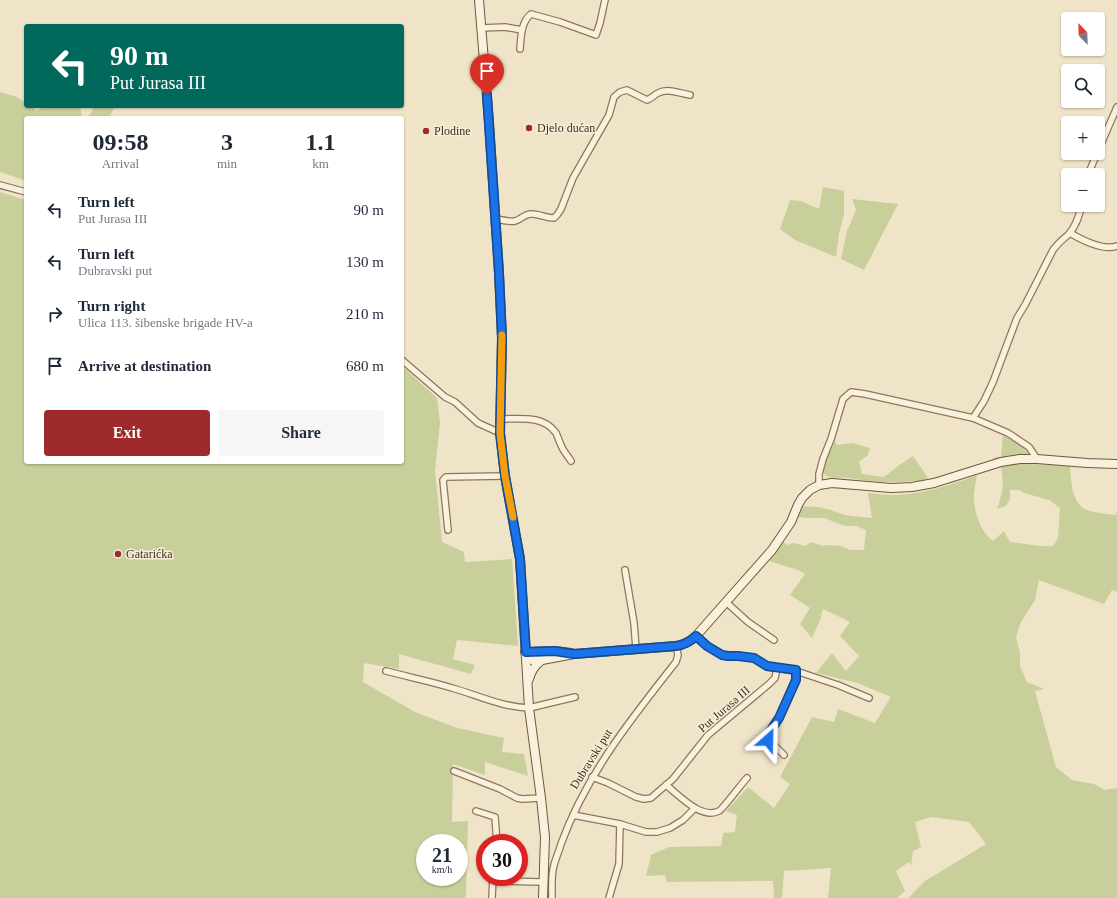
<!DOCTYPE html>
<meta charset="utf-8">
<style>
body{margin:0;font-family:"Times New Roman",serif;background:#f6f6f7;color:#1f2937;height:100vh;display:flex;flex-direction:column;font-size:15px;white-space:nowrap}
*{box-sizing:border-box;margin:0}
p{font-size:13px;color:#747a83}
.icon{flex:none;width:22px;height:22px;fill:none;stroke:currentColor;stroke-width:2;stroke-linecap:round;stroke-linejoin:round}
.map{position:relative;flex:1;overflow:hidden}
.details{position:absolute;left:24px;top:116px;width:380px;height:348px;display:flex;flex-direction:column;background:#fff;border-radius:4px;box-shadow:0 1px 3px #0004}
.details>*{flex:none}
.hud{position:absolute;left:24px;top:24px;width:380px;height:84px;border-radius:4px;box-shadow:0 1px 3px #0004;background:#00695c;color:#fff;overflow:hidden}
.needle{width:26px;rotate:337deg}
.tools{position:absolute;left:1061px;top:12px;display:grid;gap:8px}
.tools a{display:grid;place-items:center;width:44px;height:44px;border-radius:4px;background:#fff;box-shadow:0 1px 3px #0004;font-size:20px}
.speed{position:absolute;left:416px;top:834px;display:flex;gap:8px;font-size:20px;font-weight:700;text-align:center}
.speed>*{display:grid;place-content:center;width:52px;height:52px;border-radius:50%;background:#fff;box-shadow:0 1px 3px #0004;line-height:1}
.speed small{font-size:10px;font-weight:400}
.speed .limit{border:6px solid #d22;background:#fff;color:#111}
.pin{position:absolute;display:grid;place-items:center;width:34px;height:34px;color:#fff;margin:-41px -17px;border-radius:50% 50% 50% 0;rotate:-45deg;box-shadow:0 0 4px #0007}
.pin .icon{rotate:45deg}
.me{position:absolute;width:44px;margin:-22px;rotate:25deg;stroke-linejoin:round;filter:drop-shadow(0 0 3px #0008)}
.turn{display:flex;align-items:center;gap:14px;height:84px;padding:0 20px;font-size:18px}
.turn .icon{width:52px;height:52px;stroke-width:2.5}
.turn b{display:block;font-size:28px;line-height:34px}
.eta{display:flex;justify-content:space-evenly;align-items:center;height:68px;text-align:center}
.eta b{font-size:24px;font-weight:700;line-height:28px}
.action{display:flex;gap:8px;margin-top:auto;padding:8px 20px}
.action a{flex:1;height:46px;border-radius:4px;background:#9e2a2b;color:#fff;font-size:16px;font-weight:700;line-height:46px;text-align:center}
.action a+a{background:#f6f6f7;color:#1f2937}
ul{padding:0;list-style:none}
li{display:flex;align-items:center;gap:12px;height:52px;padding:0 20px}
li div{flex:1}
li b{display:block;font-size:15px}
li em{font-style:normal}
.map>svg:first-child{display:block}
</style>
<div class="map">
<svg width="1117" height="898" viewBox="0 0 1117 898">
<rect width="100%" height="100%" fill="#f0e4c8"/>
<g fill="#c9cf9b" fill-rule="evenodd">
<path d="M0 92 17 97 26 103V106H30L37 111 44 106H80L82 118H26V181L0 172Z"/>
<path d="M95 106H115L109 118H88Z"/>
<path d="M823 187 844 191V214L839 234 836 257 795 240 780 229 790 200 801 201 819 209Z"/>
<path d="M0 192 26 200V462H402V366L437 398 440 423 435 471 442 542 464 552 465 562 512 559 518 646 457 640 453 659 475 665 471 674 399 654V669L364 663 363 682 415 712 457 728 504 738 502 752 524 754 528 776 485 762V775L453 764 452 822 468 821 466 893 465 898H0ZM425 843H459V877H425Z"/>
<path d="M852 199 898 204 864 270 841 259 847 231 856 210Z"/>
<path d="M1003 435 1022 446 1028 453 1026 455H1016L992 460 995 457H1001Z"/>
<path d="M835 441 837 445 852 443 870 448 868 455 859 462 862 474 884 477 898 466 913 456 928 478C923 481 918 481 913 481 891 483 870 482 849 478 841 477 828 481 823 472 821 467 833 447 835 441Z"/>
<path d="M1021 464 1070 465C1071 479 1071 504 1087 510 1096 513 1106 514 1116 515L1117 510V592L1112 590 1104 604 1039 580 1035 600 1021 622 1016 637 1020 653V666L1027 682 1044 689 1035 691 1056 767 1072 780 1094 784 1105 790 1117 788V898H908L925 881 986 844 969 822 931 817 915 822 921 847 913 851 911 865 909 862 896 871 905 891 897 898H828L831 868 784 871 782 898H774L773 881 667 882 665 875 646 876 651 855 669 847 721 846 723 833 735 832 737 815 726 811 748 787 774 808 790 784 780 777 812 717 834 722 838 709 875 723 891 697 857 683 816 673 832 653 846 671 859 656 840 636 850 622 823 609 821 615V618L812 638 800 624 810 608 790 595 805 574 798 570 769 561 783 542 787 545 794 543 805 546 811 542 822 546 827 545 841 546 850 550H864L866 530 856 526H845L824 518H807L797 517 802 506 818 507 831 510 845 515 872 518 868 493C877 494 887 495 896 495 925 494 950 485 977 475 976 483 973 493 974 501 975 515 981 532 993 541L1004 531 1010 542 1040 546H1053L1058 538 1060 508 1049 500 1024 493 1020 490H1010V499L1006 506 997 509C1003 492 1004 485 1001 467Z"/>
</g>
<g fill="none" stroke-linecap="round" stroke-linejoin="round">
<g stroke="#8d765c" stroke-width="8">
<g id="minor">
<path d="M481 28 505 27 522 30"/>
<path d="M520 49C521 37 521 22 531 14L560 22 596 35 600 23 605 0"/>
<path d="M1098 151 1117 107"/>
<path d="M1088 175 1097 153"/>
<path d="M0 185 26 192"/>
<path d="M496 219C502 220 509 222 515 221 521 220 525 213 532 214 539 214 546 218 554 218L557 215 561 209 573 178 609 115 614 97 620 92 627 90 647 100C651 99 654 95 658 93 668 88 679 93 690 95"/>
<path d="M1070 233C1082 240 1103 251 1117 246"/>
<path d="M402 360 445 397 455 402 478 423 500 433"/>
<path d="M973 418 984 401 993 382 1017 318 1025 305 1053 250C1058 243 1063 239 1069 234 1076 226 1079 216 1082 205"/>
<path d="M501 419C520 419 544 415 556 433 558 437 559 441 561 445 563 451 568 456 571 461"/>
<path d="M819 485V474L823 459 831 439 843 399 851 392 865 394 973 418 1008 433 1029 447 1037 459"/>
<path d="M448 530 443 480 446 477 505 476"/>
<path d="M625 570 634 623 636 649"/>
<path d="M726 602 748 622 774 640"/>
<path d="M777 668 796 671 838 685 869 698"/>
<path d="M386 671C408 677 430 681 452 688 477 695 502 707 529 708L575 697"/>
<path d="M784 755 768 739 767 736C779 719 795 691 796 671"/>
<path d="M454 771 500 789 517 798 522 799 541 798"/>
<path d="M592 777 608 783 636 797 644 799 651 798 673 779 708 735 769 684 775 678 777 668 767 667 754 658 738 656H728L722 655 707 646 696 636"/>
<path d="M666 785C679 795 701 820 719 811 723 809 742 783 747 778"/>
<path d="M476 811 495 817 497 843"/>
<path d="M573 815 620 824 646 832H657L670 828 683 820 695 808"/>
<path d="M492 881 543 882"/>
<path d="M492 898 493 877"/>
<path d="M552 898C552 887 551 875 554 865 556 858 559 851 561 844 586 775 631 719 676 662L678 655 676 646"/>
<path d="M609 898 619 864 620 824"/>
</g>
</g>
<g stroke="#6f573f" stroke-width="10">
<g id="secondary">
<path d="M479 0 489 122 499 273 502 338 500 433 505 476 520 559 529 708 541 798 545 837 543 898"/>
<path d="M525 652 555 651 571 653"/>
<path d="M526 656 532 660H542L574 654 676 646C684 645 689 642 696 636L772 550 791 522 798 505 802 498 810 490 819 485 832 483 891 488 912 487 934 483 1001 462 1020 459H1037L1087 463 1117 464"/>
<path d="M529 679C531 671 535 665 542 660"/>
</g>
</g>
<use href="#minor" stroke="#faf1dc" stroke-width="5.5"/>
<use href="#secondary" stroke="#faf1dc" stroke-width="8"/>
</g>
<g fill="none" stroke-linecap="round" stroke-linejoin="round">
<g stroke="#114b97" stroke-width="10">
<path id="route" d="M487 95 499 273 502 338 500 433 505 476 520 559 526 652 555 651 574 654 676 646C684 645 690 642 696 636L707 646 722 655 728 656H738L754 658 767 666 796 670V680L779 718 767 736 768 740"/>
</g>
<use href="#route" stroke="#1a73e8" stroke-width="7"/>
<path stroke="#f59e0b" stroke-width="7" d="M502 335 500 433 505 476 513 517"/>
</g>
<g fill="#9e2a2b" stroke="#f7eed8" stroke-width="1.5">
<circle cx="529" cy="128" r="4"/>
<circle cx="426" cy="131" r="4"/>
<circle cx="118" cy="554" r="4"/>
</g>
<g text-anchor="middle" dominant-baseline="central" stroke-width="3" stroke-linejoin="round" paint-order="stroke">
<g font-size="12" fill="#3d2e20" stroke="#f7eed8" text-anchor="start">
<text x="537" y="128">Djelo dućan</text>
<text x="434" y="131">Plodine</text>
<text x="126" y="554">Gatarićka</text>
</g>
<g font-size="12" fill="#3d2e20" stroke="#f7eed8">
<text transform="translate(724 709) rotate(-41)">Put Jurasa III</text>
<text transform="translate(591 759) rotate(-58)">Dubravski put</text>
</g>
</g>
</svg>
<div class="tools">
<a><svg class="needle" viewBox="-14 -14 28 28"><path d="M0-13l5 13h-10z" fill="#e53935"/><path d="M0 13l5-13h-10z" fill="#747a83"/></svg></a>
<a><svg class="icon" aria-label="search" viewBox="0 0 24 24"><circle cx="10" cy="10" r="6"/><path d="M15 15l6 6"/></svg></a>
<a>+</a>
<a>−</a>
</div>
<div class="speed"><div>21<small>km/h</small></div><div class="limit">30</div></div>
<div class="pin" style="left:487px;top:95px;background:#d93025"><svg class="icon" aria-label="arrive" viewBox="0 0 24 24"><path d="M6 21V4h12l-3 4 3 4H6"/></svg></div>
<svg class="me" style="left:768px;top:740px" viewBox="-20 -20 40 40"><path d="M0-17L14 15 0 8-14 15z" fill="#1a73e8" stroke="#fff" stroke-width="4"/></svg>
<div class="hud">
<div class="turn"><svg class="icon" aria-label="left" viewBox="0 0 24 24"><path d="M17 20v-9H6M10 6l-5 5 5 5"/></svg><div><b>90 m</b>Put Jurasa III</div></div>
</div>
<section class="details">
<div class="eta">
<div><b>09:58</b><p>Arrival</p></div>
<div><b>3</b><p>min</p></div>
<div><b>1.1</b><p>km</p></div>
</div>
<ul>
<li><svg class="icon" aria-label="left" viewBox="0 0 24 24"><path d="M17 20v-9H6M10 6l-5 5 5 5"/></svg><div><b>Turn left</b><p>Put Jurasa III</p></div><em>90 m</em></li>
<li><svg class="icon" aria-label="left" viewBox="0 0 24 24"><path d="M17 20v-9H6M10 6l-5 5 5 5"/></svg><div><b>Turn left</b><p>Dubravski put</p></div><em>130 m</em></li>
<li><svg class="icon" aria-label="right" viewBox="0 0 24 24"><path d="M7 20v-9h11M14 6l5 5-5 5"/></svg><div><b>Turn right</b><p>Ulica 113. šibenske brigade HV-a</p></div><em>210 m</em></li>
<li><svg class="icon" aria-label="arrive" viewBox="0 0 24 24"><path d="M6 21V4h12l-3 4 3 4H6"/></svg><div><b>Arrive at destination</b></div><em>680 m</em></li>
</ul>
<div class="action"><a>Exit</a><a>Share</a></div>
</section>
</div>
